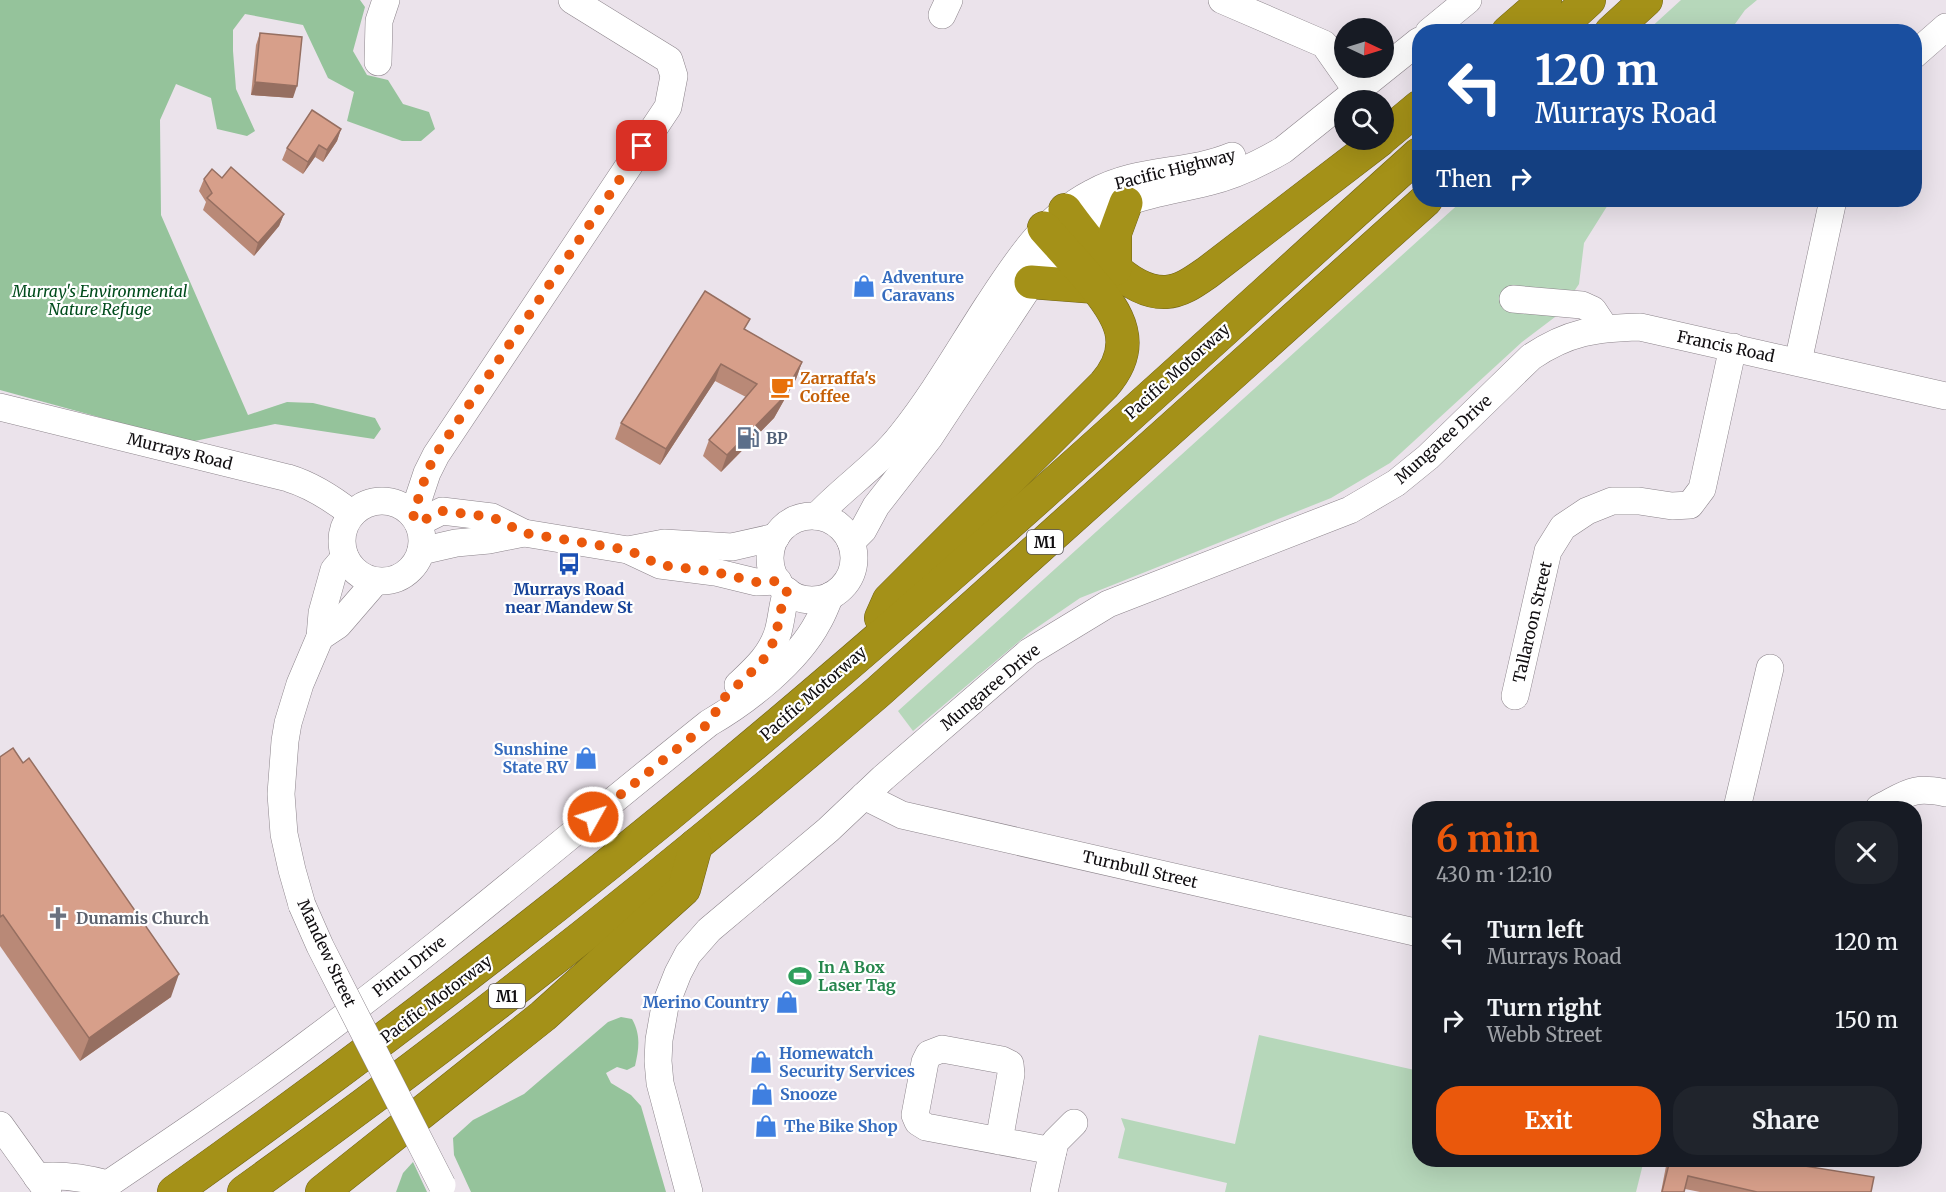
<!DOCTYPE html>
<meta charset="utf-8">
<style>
body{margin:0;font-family:Merriweather,serif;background:#20242c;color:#f1f3f6;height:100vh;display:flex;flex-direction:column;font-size:22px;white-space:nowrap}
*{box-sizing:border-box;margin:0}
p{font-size:20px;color:#9ea1a6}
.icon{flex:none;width:33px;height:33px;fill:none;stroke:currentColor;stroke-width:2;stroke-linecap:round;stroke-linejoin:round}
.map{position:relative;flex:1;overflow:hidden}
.panel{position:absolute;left:1412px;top:801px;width:510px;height:366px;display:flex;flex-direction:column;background:#171b24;border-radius:24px;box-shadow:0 6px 24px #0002}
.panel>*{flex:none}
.hud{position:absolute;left:1412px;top:24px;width:510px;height:183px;border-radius:24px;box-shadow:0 6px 24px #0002;background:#1a4fa0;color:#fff;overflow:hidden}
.needle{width:39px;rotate:94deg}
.tools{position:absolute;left:1334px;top:18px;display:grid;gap:12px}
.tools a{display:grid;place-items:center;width:60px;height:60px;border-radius:50%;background:#171b24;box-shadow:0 6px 24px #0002;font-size:30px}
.pin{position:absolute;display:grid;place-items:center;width:51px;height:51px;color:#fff;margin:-26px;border-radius:12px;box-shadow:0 3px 9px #0006}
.me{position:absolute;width:66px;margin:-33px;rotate:51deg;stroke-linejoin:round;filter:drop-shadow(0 0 4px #0008)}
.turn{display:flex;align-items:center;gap:21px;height:126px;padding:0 24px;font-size:27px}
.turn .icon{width:78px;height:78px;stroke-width:2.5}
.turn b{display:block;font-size:42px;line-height:51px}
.then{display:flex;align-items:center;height:57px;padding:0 24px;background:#0003;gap:12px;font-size:22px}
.round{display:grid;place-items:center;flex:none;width:63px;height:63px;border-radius:24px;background:#20242c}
.summary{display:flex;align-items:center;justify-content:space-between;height:102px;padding:0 24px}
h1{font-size:36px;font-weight:700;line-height:45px;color:#ea580c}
.button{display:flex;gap:12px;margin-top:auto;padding:12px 24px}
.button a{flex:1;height:69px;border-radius:24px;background:#ea580c;color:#fff;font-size:24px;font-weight:700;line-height:69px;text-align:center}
.button a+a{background:#20242c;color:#f1f3f6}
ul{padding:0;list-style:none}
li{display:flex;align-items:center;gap:18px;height:78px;padding:0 24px}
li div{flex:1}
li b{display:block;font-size:22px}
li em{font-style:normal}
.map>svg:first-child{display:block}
</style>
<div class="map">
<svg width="1946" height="1192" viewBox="0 0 1946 1192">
<rect width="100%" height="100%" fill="#ebe3eb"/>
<g fill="#b6d7ba">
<path d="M1681 0H1757L1745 10 1730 31H1647Z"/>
<path d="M1463 200H1611L1584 243 1579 284 1559 314 1522 342 1390 463 1331 498 1080 598 1029 633 913 731 898 711Z"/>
<path d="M1259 1035 1419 1071V1160H1644L1636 1192H1225L1227 1183 1118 1158 1125 1129 1121 1118 1235 1144Z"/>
</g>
<g fill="#95c39b">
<path d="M0 0H360L365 7 353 51 367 75 388 80 403 104 429 112 435 129 421 141H402L347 121 354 92 328 78 303 25 245 14 233 30V51L236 89 255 131 247 136 217 129 211 98 176 84 160 120 161 215 248 415 287 402 313 403 375 418 381 429 374 439 275 424 190 442 0 390Z"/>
<path d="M621 1017 632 1019C641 1035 639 1048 635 1066L627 1070 617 1067 606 1073 611 1083 631 1095 641 1106 666 1192H471L454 1155 453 1138 473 1120 524 1094 608 1022Z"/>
<path d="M413 1162 427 1192H396L403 1173Z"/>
</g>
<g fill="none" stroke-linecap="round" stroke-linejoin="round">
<g stroke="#8c848b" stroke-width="28">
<g id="minor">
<path d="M1222 0 1324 44 1357 91"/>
<path d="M942 15 949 0"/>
<path d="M1429 32 1468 0"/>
<path d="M1914 55 1946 27"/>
<path d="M378 62 379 21 386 0"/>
<path d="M1513 299 1582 305 1593 310 1605 328"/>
<path d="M1798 362 1833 200"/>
<path d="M0 407 288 478C311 485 333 499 352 514"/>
<circle cx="382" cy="541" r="40"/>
<path d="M413 515 427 473 436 455 668 107 674 76 669 60 572 0"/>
<path d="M817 516C844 487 877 466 902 434 934 394 960 348 988 305 1017 261 1044 218 1092 193 1139 167 1186 175 1232 156"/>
<circle cx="812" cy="558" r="42"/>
<path d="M418 523 442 511 492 517 524 533 628 550 660 565 715 572 756 582 778 581"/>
<path d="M851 542 863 530 876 506 929 438 1041 268C1064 240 1094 215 1128 202 1154 192 1181 189 1208 182 1235 176 1259 164 1283 150L1419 41"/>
<path d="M628 550 664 543 732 547 776 537"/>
<path d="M421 551 456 543 489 540 524 533"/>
<path d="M320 637 338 625 376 581"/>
<path d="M738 685C755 669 771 655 778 632 782 618 782 605 787 591"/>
<path d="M1515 696 1548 551 1563 527 1587 511 1612 501H1639L1672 506 1690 505 1702 489 1733 347"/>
<path d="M864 796 902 815 1419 933"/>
<path d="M1737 808 1770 668"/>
<path d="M1879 808C1908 793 1912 786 1946 793"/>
<path d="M302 905 292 870 284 834 281 794 285 741 288 723 300 684 320 637 322 613 334 570 345 557"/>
<path d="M0 1125 48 1192"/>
<path d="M999 1141 1011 1074 1010 1064 1002 1060 942 1049 929 1054 925 1062 915 1115 918 1122 926 1127 1053 1151"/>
<path d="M37 1177C62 1174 85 1178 108 1184"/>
<path d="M96 1192C169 1143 242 1094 312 1041 448 940 576 829 709 723 747 701 797 662 818 622 823 614 826 605 830 596"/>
<path d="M689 1192 660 1083 658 1061 659 1040 665 1006 678 973 688 954 709 930 828 830 883 778 1029 652 1108 604 1350 510 1396 483 1428 457 1531 357C1568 332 1596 328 1640 327L1946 396"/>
<path d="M1044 1192 1055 1142 1074 1123"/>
</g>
</g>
<g stroke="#706315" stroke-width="34">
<g id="highway">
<path d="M1508 32 1545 0"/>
<path d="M1554 32 1589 0"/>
<path d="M1611 32 1646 0"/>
<path d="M1383 137 1419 107"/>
<path d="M1065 210C1087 240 1125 294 1166 292 1182 291 1195 281 1208 272L1380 140"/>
<path d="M1115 269V233L1126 203"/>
<path d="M1031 282 1096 287"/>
<path d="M881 618 889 600 1104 385C1139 345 1119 314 1090 280 1075 262 1059 245 1044 228"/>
<path d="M174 1192C362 1058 546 918 723 770 962 572 1189 361 1419 154"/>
<path d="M244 1192C463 1035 674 868 878 692L1426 200"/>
<path d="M322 1192 543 1016 684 889 696 845"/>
</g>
</g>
<use href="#minor" stroke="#fff" stroke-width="27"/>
<use href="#highway" stroke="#a49118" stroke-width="33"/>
<g stroke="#8c848b" stroke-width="28" stroke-linecap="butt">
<path id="minor-bridge" d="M302 905 320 946 442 1185"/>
</g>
<use href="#minor-bridge" stroke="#fff" stroke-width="27"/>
</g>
<g fill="#b98977">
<path d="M260 33 293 98 251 95 256 45Z"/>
<path d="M341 129 337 141 323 162 315 157 303 174 282 160 287 148Z"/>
<path d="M222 178 284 214 279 226 254 256 203 210 206 202 199 191 204 179Z"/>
<path d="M746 330 802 362 796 379 774 418 721 472 703 456 709 440 746 397 715 381 660 465 615 439 621 423Z"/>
<path d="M0 757 171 997 80 1061 0 946Z"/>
<path d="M1665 1160H1767L1871 1192H1700L1685 1189 1684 1192H1661L1666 1166 1664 1165Z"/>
</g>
<g fill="#966f61">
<path d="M255 82 297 86 293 98 251 95Z"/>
<path d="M341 129 337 141 323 162 327 150Z"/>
<path d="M319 145 315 157 303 174 308 162Z"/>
<path d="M284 214 279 226 254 256 258 243Z"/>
<path d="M802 362 796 379 774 418 721 472 727 455Z"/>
<path d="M721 364 715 381 660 465 666 449Z"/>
<path d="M179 974 171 997 80 1061 89 1038Z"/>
</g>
<g fill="#d79f8a" stroke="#966f61" stroke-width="1.5">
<path d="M260 33 302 37 297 86 255 82Z"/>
<path d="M312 110 341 129 327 150 319 145 308 162 287 148Z"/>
<path d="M231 167 284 214 258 243 207 198 212 193 204 179 212 169 222 178Z"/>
<path d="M705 291 750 319 744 329 802 362 780 401 727 455 709 440 757 384 721 364 666 449 621 423Z"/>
<path d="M13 748 23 763 29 758 179 974 89 1038 3 915 0 917V757Z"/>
<path d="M1670 1160H1767L1874 1177 1871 1192H1757L1688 1176 1684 1192H1662Z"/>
</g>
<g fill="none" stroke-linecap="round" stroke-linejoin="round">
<path stroke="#ea580c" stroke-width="10" stroke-dasharray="0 18" d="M593 817 709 723 724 698 762 662 775 639 782 605 787 591 778 581 756 582 715 572 660 565 628 550 524 533 492 517 442 511 418 523 413 515 427 472 436 454 642 146"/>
</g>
<defs>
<g id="shop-bare" transform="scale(1.8)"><path d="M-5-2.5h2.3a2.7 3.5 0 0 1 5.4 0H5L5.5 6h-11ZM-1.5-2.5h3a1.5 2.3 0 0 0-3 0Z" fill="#3f7fe0" stroke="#fff" stroke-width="2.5" paint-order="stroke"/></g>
<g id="cafe-bare" transform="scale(1.8)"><path d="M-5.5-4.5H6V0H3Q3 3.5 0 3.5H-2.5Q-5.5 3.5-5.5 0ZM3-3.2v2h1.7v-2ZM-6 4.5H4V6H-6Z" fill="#e8710a" stroke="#fff" stroke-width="2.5" paint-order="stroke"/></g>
<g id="fuel-bare" transform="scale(1.8)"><path d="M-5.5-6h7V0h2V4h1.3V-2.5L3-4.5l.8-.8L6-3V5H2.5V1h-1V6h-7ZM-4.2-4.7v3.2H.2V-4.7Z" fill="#5c6f8a" stroke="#fff" stroke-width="2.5" paint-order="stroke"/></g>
<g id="bus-bare" transform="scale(1.8)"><path d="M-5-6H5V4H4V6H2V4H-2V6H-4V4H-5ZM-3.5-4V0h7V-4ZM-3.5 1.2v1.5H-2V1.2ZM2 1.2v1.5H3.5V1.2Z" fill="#1a4fb4" stroke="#fff" stroke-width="2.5" paint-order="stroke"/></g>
<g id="church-bare" transform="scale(1.8)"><path d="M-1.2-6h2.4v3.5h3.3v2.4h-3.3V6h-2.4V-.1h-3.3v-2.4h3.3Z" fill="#6b7280" stroke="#fff" stroke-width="2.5" paint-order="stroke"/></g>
<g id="stadium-bare" transform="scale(1.8)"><path d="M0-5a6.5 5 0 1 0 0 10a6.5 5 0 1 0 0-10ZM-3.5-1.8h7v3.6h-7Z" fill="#2e9e5b" stroke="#fff" stroke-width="2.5" paint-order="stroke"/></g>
</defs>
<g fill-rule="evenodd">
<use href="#shop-bare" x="864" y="286"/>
<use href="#cafe-bare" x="782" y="387"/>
<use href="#fuel-bare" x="748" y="438"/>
<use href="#bus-bare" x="569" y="564"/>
<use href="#shop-bare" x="586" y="758"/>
<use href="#church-bare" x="58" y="918"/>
<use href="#stadium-bare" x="800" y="976"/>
<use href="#shop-bare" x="787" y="1002"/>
<use href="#shop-bare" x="761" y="1062"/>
<use href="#shop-bare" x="762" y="1094"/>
<use href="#shop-bare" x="766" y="1126"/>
</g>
<g text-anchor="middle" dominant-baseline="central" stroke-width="4.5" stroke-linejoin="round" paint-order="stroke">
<g fill="#fff" stroke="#585658" stroke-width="1.5">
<rect x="1027" y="530" width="36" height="24" rx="4.5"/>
<rect x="489" y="984" width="36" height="24" rx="4.5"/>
</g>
<g font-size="15" font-weight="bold" fill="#100d10">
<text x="1045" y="542">M1</text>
<text x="507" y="996">M1</text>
</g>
<g font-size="16" fill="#100d10" stroke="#fff">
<text transform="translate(1175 169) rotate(-14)">Pacific Highway</text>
<text transform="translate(1726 346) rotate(12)">Francis Road</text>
<text transform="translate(1177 371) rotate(-42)">Pacific Motorway</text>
<text transform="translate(1443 439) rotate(-42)">Mungaree Drive</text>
<text transform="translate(180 451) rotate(14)">Murrays Road</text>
<text transform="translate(1532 622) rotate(-77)">Tallaroon Street</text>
<text transform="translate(990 687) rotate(-40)">Mungaree Drive</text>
<text transform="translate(813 693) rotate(-41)">Pacific Motorway</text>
<text transform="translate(1140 869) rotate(13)">Turnbull Street</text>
<text transform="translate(327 953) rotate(65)">Mandew Street</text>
<text transform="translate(409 966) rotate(-38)">Pintu Drive</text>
<text transform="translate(436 999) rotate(-37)">Pacific Motorway</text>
</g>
<g font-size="16" font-weight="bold" fill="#366cbe" stroke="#fff" text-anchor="start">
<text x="882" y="277">Adventure<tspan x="882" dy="18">Caravans</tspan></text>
<text x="568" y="749" text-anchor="end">Sunshine<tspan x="568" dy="18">State RV</tspan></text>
<text x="769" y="1002" text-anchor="end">Merino Country</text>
<text x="779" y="1053">Homewatch<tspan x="779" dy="18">Security Services</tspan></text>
<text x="780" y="1094">Snooze</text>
<text x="784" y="1126">The Bike Shop</text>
</g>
<g font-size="16" font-style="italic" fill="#004c1c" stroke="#fff">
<text x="100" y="291">Murray's Environmental<tspan x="100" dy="18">Nature Refuge</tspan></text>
</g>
<g font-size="16" font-weight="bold" fill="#c56008" stroke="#fff" text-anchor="start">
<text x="800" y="378">Zarraffa's<tspan x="800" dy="18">Coffee</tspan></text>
</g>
<g font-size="16" font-weight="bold" fill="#4e5e75" stroke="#fff" text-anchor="start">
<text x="766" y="438">BP</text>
</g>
<g font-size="16" font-weight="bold" fill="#164399" stroke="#fff">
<text x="569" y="589">Murrays Road<tspan x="569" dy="18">near Mandew St</tspan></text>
</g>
<g font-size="16" font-weight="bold" fill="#5b616d" stroke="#fff" text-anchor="start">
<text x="76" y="918">Dunamis Church</text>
</g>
<g font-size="16" font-weight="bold" fill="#27864d" stroke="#fff" text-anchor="start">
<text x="818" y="967">In A Box<tspan x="818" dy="18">Laser Tag</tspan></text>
</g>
</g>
</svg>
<div class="tools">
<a><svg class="needle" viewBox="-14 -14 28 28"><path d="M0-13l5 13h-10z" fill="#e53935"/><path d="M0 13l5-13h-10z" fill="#9ea1a6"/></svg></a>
<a><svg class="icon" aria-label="search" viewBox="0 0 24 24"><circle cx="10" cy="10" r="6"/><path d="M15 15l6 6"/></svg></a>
</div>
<div class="pin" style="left:642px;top:146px;background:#d93025"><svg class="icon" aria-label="arrive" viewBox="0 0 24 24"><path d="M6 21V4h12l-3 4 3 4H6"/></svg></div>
<svg class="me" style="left:593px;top:817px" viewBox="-20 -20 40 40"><circle r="17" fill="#ea580c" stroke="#fff" stroke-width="3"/><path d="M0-11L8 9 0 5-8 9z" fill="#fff"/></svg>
<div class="hud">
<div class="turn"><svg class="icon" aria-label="left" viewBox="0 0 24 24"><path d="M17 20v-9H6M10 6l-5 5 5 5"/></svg><div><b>120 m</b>Murrays Road</div></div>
<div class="then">Then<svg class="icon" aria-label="right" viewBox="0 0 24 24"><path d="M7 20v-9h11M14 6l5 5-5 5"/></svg></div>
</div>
<section class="panel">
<div class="summary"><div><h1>6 min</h1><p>430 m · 12:10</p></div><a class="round"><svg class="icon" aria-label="close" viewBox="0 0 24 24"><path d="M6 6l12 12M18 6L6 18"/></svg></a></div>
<ul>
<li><svg class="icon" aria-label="left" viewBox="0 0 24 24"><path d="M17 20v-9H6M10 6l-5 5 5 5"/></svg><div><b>Turn left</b><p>Murrays Road</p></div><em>120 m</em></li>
<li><svg class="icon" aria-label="right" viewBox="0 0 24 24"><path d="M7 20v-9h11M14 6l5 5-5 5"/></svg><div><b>Turn right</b><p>Webb Street</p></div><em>150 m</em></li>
</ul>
<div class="button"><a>Exit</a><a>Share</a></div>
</section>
</div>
